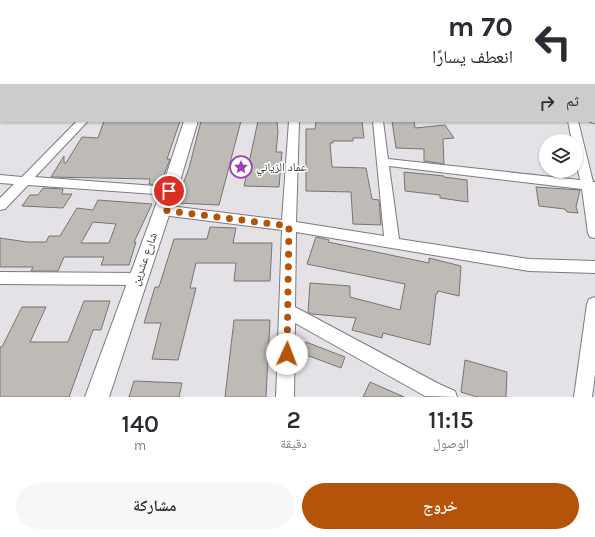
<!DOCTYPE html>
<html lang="ar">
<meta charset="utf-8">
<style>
body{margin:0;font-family:Karla,"Noto Naskh Arabic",sans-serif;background:#f7f7f7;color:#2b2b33;direction:rtl;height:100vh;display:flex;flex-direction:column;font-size:15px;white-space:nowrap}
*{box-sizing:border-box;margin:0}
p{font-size:13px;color:#7c7c81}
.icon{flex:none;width:22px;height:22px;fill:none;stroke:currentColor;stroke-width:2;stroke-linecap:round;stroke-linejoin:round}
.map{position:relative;height:397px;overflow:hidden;direction:ltr}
.side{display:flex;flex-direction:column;background:#fff;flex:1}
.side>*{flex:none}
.guide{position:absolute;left:0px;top:0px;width:595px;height:122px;box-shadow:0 1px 3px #0004;direction:rtl;background:#fff;color:#2b2b33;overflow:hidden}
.fabs{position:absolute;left:539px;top:134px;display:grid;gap:8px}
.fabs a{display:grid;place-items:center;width:44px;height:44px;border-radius:50%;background:#fff;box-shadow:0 1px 3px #0004;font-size:20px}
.pin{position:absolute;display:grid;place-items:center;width:34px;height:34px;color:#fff;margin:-17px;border:2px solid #fff;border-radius:50%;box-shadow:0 1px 4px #0007}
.me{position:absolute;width:44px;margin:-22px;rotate:2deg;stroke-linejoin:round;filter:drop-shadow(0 0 3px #0008)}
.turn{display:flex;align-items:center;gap:14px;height:84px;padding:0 16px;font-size:18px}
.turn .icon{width:52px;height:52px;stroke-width:2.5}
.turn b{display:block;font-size:28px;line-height:34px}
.then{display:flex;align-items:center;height:38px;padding:0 16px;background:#0003;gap:8px;font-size:15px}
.eta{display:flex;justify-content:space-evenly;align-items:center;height:68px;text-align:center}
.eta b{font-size:24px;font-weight:600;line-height:28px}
.cta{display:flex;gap:8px;margin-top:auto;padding:8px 16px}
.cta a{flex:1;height:46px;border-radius:24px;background:#b45309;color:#fff;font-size:16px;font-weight:600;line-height:46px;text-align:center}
.cta a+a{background:#f7f7f7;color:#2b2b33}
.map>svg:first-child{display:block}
</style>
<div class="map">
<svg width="595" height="397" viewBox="0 0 595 397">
<rect width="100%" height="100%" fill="#e4e2e6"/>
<g fill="#bebbb7" stroke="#777571" fill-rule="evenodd">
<path d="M104 121H180L167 159H170L160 185 149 184 150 179 51 177 64 156V163H66L82 137 98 138Z"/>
<path d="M201 121H241L219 205 176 203 189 168Z"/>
<path d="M258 121H277L278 132 276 152H282L279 187 244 186Z"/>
<path d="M316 121H362L364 138H353V141H333V143H330L332 167 366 168 372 199 379 200 381 225 353 224 351 192 306 191V129H315Z"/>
<path d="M392 121H414L415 128 445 125 454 138 443 139 444 164 424 161V149L396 148Z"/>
<path d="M404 172 444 176V177L467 180 468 202 440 198V195L405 191Z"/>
<path d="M536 187 580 190 576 207 578 213 567 212 565 209 539 206Z"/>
<path d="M43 188 63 189 62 194H72L63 208 22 206 30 195H38Z"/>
<path d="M98 200 152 204 134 242H136L129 265H101L104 257H64L58 271H31L33 267H0V238L27 242H46L49 236H60L77 208 93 210ZM93 222 116 224 109 243H81Z"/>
<path d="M210 227 236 228 233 243H272L270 281H234L236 263H196L190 288H196L178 360 152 359 161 323H144L155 287H159L174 239H207Z"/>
<path d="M316 237 329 240 328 242 429 263V258L461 266 459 296 438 291 437 294H436L430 345 383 333 382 338 352 330 356 318 312 314 308 312 310 283 350 286V297L400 310 405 284 307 264Z"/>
<path d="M84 301H110L101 330H93L69 397H0V347H2L22 307H46L30 342H68Z"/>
<path d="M234 320H270L266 397H225Z"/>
<path d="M306 342 345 357 341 368 301 353Z"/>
<path d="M465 360 507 372 506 397H477L461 392Z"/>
<path d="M134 381 182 383 179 397H129Z"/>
<path d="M370 382 404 397H363Z"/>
</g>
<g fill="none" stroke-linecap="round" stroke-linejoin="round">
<g stroke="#7c7a7e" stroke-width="2">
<g id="service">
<rect x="287" y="0" width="4" height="1"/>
<path d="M369 0H373L374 1H370Z"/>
</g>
</g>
<g stroke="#7c7a7e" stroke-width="2">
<g id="minor">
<rect x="386" y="0" width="8" height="1"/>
<rect x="594" y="7" width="1" height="4"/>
<rect x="0" y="26" width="1" height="4"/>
<rect x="594" y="41" width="1" height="6"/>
<rect x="0" y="56" width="1" height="6"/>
<rect x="594" y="70" width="1" height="6"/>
<rect x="0" y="108" width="1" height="6"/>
<path d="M594 117 595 123 590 122 589 121H594Z"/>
<path d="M77 121H88L35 177 169 187 174 188 175 191 174 194 169 195 28 185 5 209 0 210V198L14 184 0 183V175L22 177Z"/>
<path d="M289 121H299L296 222 384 236 373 121H383L388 159 580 180 576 160V141H572L568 121H578L593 182H595V238L590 237 588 233 582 189 389 166 399 239 529 259 595 261V273L529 271 296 232 295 307 439 384 455 391 457 397 425 396 295 323 294 397H276L282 230 162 215 157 213 155 210 157 207 162 205 282 220Z"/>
<path d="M0 272 137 273 142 275 145 279 142 283 137 285 0 284Z"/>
<path d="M595 297V374L592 397H574L587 304 589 299Z"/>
</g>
</g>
<g stroke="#7c7a7e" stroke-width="2">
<g id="tertiary">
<rect x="224" y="0" width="8" height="1"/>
<path d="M329 0H355L329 1Z"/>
<rect x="534" y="0" width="9" height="1"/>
<rect x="594" y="51" width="1" height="7"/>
<path d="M184 121H198L177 191 109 397H85L161 191Z"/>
</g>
</g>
<g stroke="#ac5a73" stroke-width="2">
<g id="trunk">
<path d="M14 0H46L13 1Z"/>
<rect x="0" y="9" width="1" height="8"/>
</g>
</g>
<use href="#service" fill="#fff" fill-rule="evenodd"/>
<use href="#minor" fill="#fff" fill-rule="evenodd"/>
<use href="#tertiary" fill="#fff" fill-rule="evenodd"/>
<use href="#trunk" fill="#ee8aa7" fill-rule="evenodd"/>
</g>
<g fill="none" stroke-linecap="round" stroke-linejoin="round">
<path stroke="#b45309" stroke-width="7" stroke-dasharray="0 12.6" d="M169 191 162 210 289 226 287 354"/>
</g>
<defs>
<g id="sight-ring" transform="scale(1.15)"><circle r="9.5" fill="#fff" stroke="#9944b2" stroke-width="1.5"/><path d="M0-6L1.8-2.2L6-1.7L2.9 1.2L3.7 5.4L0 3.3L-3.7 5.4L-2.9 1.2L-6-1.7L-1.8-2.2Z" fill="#9944b2"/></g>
</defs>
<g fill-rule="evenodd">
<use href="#sight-ring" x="241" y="167"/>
</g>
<g text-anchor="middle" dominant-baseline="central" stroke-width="3" stroke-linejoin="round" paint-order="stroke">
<g font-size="12" fill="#39383a" stroke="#fff" text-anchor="start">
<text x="256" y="167">عماد الزياني</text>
</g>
<g font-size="12" fill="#39383a" stroke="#fff">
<text transform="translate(144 259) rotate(-70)">شارع عشرين</text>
</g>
</g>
</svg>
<div class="fabs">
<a><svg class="icon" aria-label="layers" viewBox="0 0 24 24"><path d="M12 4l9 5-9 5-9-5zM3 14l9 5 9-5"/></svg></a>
</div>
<div class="pin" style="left:169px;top:191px;background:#d93025"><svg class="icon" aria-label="arrive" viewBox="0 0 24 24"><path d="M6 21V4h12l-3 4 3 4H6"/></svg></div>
<svg class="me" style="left:287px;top:354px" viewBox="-20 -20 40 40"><circle r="19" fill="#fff"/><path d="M0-13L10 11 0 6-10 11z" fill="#b45309"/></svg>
<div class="guide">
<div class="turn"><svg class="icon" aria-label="left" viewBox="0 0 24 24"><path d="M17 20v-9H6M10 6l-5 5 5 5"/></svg><div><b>70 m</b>انعطف يسارًا</div></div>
<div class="then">ثم<svg class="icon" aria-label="right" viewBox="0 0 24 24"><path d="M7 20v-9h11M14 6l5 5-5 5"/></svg></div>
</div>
</div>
<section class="side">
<div class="eta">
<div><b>11:15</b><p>الوصول</p></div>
<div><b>2</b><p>دقيقة</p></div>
<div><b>140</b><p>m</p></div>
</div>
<div class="cta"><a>خروج</a><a>مشاركة</a></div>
</section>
